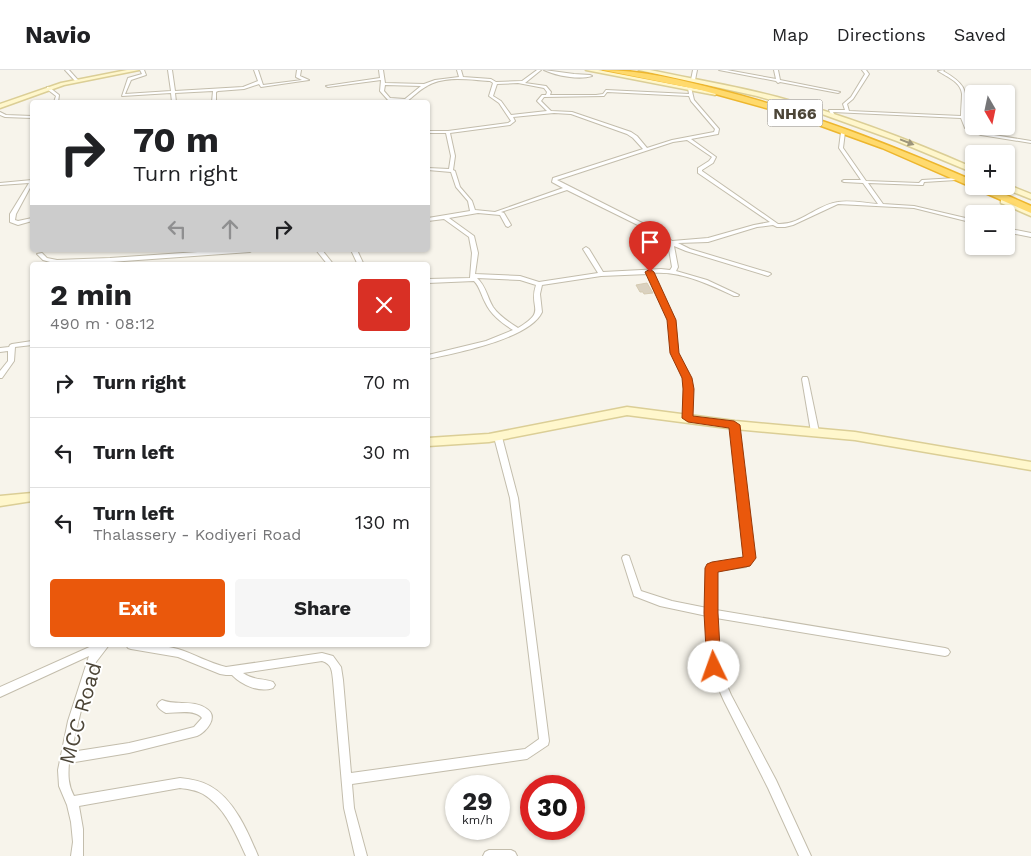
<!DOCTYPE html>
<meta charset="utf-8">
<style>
body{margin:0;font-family:"Work Sans",sans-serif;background:#f6f6f6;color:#202124;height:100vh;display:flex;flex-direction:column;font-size:19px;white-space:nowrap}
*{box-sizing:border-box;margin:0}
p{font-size:16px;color:#757577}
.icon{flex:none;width:28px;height:28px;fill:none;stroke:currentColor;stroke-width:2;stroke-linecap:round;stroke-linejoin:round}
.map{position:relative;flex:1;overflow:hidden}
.sheet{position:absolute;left:30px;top:192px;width:400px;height:385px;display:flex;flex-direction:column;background:#fff;border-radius:5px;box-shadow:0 1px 4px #0004}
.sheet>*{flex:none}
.top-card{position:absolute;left:30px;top:30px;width:400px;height:152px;border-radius:5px;box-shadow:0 1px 4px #0004;background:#fff;color:#202124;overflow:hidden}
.needle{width:32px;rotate:171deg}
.buttons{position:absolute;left:965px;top:15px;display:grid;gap:10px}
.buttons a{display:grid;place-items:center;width:50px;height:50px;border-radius:5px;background:#fff;box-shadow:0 1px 4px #0004;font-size:25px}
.speed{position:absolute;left:445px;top:705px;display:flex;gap:10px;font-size:25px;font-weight:700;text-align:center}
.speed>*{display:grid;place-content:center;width:65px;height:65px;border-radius:50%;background:#fff;box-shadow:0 1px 4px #0004;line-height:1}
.speed small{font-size:12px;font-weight:400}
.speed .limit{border:8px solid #d22;background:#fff;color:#111}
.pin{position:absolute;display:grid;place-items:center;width:42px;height:42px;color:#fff;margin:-51px -21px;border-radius:50% 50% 50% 0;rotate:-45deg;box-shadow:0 0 5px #0007}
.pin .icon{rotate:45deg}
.me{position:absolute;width:55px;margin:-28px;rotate:357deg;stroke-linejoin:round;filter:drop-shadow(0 0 4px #0008)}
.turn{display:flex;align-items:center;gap:18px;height:105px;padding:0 20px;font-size:22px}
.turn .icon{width:65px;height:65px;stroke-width:2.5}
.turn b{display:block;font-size:35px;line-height:42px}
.lanes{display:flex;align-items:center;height:48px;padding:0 20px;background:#0003;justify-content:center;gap:25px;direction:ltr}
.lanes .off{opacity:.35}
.round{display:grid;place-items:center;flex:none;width:52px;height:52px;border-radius:5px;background:#f6f6f6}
.headline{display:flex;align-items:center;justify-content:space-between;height:85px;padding:0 20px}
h1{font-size:30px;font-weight:700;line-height:38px}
.button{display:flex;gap:10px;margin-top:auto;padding:10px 20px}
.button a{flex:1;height:58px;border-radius:5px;background:#ea580c;color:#fff;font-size:20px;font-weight:700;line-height:58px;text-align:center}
.button a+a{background:#f6f6f6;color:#202124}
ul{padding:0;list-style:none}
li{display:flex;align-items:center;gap:15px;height:70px;padding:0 20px;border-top:1px solid #e0e0e0}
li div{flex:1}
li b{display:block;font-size:19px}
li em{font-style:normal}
header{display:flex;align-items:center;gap:30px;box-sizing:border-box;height:70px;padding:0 25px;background:#fff;border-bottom:1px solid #e0e0e0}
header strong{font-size:24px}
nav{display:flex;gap:28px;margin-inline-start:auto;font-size:18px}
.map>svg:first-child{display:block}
</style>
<header>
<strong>Navio</strong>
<nav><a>Map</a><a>Directions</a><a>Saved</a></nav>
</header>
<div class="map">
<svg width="1031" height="786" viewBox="0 0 1031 786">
<rect width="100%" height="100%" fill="#f7f4eb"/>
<path fill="#dad1bf" stroke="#d5cab1" d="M647 213 653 223 644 224 643 222H640L636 215Z"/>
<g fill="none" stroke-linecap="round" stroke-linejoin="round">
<g stroke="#c3bdac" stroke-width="2">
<g id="street">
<path d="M65 0H69L78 10V12H76Z"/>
<path d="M140 0H144L146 5 131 10 125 24 171 21 168 0H172L175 21 243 17 258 11 254 0H258L263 15 302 10 296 7 297 0H301L300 6 309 10 261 17 259 14 244 19 218 21 216 22V32H212L213 21 175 23 176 32H172L171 23 122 26 128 8 142 4Z"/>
<path d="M379 0H383L385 13 424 14 435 10 459 7 457 0H461L463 7 491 9 496 12 522 11 537 0H541L525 13 546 16 551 22 550 25H596L603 24 606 20 689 24 688 18 691 17 694 30 719 59 718 64 691 69 716 87 713 93 702 100V101L778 154C801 155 816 135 838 132 849 130 865 133 878 134L863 113 844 112 842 111 844 110H861L839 78 841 62 843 61 845 62 843 78 866 111 919 113 922 110 956 108 958 109 956 110 924 112 923 115H921L868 113 883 134 914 136 974 150V153L914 138 838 134 793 155 785 157H777L773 155 757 157 708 172 678 173 690 179 770 203 771 204 768 206 686 181 674 176 678 197 676 201 707 210 739 225 738 226H734C708 214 682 201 653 203L675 250 678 283 690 308 692 319V349L688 351 684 349 686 319 684 308 672 283 669 250 648 204 601 206 542 215 540 224 542 242C530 269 455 283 428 289V285L486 271 513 260C502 253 491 245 485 232 481 225 480 217 474 211L428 213V209L470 208 472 183 469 167 444 149 428 151V148L470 141 468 131 456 117 451 102 428 100V98L449 99 451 86 446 63H428V61H448L508 53 511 51 499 33 489 26 493 13 490 11C470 10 446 5 427 16 419 20 413 27 406 32H402L403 31 388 30 380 21 381 10 328 17 326 16 380 8ZM518 13 544 18 547 22 546 25H542L537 31 547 41 511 45 501 31 493 26 497 14ZM385 15 421 16 405 29 390 28 384 21ZM607 22 689 26 691 31 715 59 714 62 672 70 647 78 637 66 631 62 572 42 551 41 541 31 544 27 604 26ZM554 43 571 44 627 64 633 68 643 79 553 108 552 112 563 118 495 142 475 140 472 131 460 117 455 101 453 100 455 86 450 63 510 55 515 51 513 47ZM687 70 712 87 709 91 698 98V103L770 152 754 155 708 168 672 171 662 163 557 110 673 72ZM567 120 658 165 668 173 672 197 670 200 661 199 603 202 589 179 586 177 583 179 598 203 539 212 520 206 475 204 478 183 474 166 449 148 478 143 500 145 506 156 508 157 511 155 504 143 501 142ZM477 208 520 210 536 215C528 239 548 240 518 258 509 252 499 246 493 237 487 227 486 216 477 208Z"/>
<path d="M544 0 574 4 590 5 592 6C579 10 557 6 544 0Z"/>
<path d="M693 0H697L695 10 693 11 691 10Z"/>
<path d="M719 0H727L776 9 774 0H778L780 10 840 22 838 23 780 12 778 13 776 11Z"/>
<path d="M862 0H866L869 4 853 29 847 34 849 41 961 46C961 38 962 31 962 24 961 12 947 7 938 1L944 0 943 1C978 21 959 26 968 56L982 63 1031 71V73L981 65 965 58 961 48 833 42 835 46 832 47 829 40H845L843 34 851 27 865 4Z"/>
<path d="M47 17H49L59 25 58 32H54L56 26 47 19Z"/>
<path d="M0 42 6 45 32 46V48L5 47 0 45Z"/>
<path d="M32 110V114L16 144 15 150 18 151 32 148V151L18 155 10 152V144L29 113 0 115V113Z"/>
<path d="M1006 158 1031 163V167L1006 162Z"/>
<path d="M227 180H253L250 182 110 192 57 194 43 190 37 184 42 183 47 188 57 190 110 188Z"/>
<path d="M316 180H322L334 195H328Z"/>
<path d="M351 180H357L364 195H358Z"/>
<path d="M32 271V275L15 277 14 291 2 308H0V301L8 291V281L0 282V278L9 277 10 275 12 274Z"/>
<path d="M803 307H807L808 309 819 362 815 365 811 362 802 309Z"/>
<path d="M732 353H738L739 355 754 488 749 495 746 497 716 501V540L945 578 948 579 950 582 948 585 945 586 716 548 719 597 731 625 776 710 811 786H799L768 718 724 631 709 597 707 546 660 536 634 526 622 488 623 486 626 485 629 486 641 521 672 531 707 538 708 498 709 495 744 490 746 487 731 355Z"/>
<path d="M498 364 502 367 518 428 549 671 548 675 527 689 352 714 354 738 367 786H355L344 738 333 610C332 601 332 594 322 591L243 603C255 611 262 608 273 612L275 615 273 618C259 623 242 615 232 605H226L220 604 178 587 131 579 128 578 126 575C144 575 161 574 178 579 194 584 209 593 226 597L322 583 333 586 341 597 343 610 351 703 525 679 539 669 510 428 494 367Z"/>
<path d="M94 575H109L96 592 83 632 71 682 129 673 163 665 194 657 202 648C195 639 177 643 166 643 162 641 159 639 157 635L159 632 162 630C176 636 194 629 207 639 219 647 206 662 197 666L129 683 69 693C68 705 68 715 74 726L180 708C191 709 201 711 210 716 234 729 248 762 258 786H246C236 764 225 737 203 724 196 720 188 719 180 718L79 736 83 759V786H71L73 772 71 752 67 735 59 716 58 700 68 651 89 586 0 627V617Z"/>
<path d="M489 780H511L515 782 517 786H483L485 782Z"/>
</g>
</g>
<g stroke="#dbce96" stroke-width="3">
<g id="secondary">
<path d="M127 0H139L64 15 0 38V34L61 13Z"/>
<path d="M586 0H598L718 23 715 25Z"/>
<path d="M639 0H650C692 9 735 16 777 27 844 45 910 70 974 98V103L897 71 822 44 757 26Z"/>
<path d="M1006 114 1031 124V129L1003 118V116H1006Z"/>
<path d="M1001 129H1007L1031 141V146L1001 133Z"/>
<path d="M627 337 735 351 855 362 1031 392V400L855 370 735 359 627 345 489 372 428 376V368L489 364Z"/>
<path d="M32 423V431L0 436V426Z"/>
</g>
</g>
<g stroke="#edb62e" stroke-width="3">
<path id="highway" d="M603 0C642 0 682 10 720 20 807 42 891 75 974 111V116H986L1031 136V143L882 78 791 45 701 20Z"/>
</g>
<use href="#street" fill="#fff" fill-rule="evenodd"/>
<use href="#secondary" fill="#fff7cc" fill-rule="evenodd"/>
<use href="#highway" fill="#ffda6d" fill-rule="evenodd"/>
</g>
<defs><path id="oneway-solid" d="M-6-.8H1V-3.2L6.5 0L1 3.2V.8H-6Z" transform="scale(1.25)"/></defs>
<use fill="#9d957a" href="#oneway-solid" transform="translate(907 72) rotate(21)"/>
<path fill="#ea580c" stroke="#983908" d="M650 199 654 202 676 250 679 283 692 308 694 319 693 346 734 351 740 355 756 488 750 496 718 502V543L721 597 719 602 714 604 709 602 707 597 704 543 705 498 707 494 712 492 743 487 729 358 688 352 682 348 683 319 682 308 670 283 667 250 645 202Z"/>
<g text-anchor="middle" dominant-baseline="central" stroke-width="4" stroke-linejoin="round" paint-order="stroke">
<rect fill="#fff" stroke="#827d73" stroke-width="1" x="767.5" y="29.5" width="55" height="27" rx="4"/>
<g font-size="16" font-weight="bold" fill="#4c4537">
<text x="795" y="43">NH66</text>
</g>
<g font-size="21" fill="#4c4537" stroke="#fff">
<text transform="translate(80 643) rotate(-74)">MCC Road</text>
</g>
</g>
</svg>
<div class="buttons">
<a><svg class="needle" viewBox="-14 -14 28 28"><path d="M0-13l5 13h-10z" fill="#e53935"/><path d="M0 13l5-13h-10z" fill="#757577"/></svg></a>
<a>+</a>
<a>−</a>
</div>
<div class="speed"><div>29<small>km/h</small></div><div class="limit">30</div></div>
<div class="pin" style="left:650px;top:202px;background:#d93025"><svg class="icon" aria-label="arrive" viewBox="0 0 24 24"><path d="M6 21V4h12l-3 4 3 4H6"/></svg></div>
<svg class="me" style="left:714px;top:597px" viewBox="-20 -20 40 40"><circle r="19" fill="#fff"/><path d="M0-13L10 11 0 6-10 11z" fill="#ea580c"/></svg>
<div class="top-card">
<div class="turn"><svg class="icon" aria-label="right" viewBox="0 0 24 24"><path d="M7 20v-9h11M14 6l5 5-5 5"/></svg><div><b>70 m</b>Turn right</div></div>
<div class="lanes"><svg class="icon off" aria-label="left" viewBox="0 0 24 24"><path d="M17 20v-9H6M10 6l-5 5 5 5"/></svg><svg class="icon off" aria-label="ahead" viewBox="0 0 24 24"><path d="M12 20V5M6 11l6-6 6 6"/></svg><svg class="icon" aria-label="right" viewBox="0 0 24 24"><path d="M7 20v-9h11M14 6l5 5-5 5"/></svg></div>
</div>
<section class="sheet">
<div class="headline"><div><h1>2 min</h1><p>490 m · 08:12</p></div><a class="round" style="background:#d93025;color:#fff"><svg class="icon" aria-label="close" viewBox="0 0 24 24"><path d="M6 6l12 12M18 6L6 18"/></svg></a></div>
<ul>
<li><svg class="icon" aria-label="right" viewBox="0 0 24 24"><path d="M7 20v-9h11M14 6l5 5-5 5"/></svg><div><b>Turn right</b></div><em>70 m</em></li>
<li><svg class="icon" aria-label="left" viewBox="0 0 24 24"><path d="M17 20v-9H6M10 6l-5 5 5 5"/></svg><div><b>Turn left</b></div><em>30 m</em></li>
<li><svg class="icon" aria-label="left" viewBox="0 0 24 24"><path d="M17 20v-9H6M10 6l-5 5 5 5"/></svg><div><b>Turn left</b><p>Thalassery - Kodiyeri Road</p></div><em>130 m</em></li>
</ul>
<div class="button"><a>Exit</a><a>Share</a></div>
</section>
</div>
